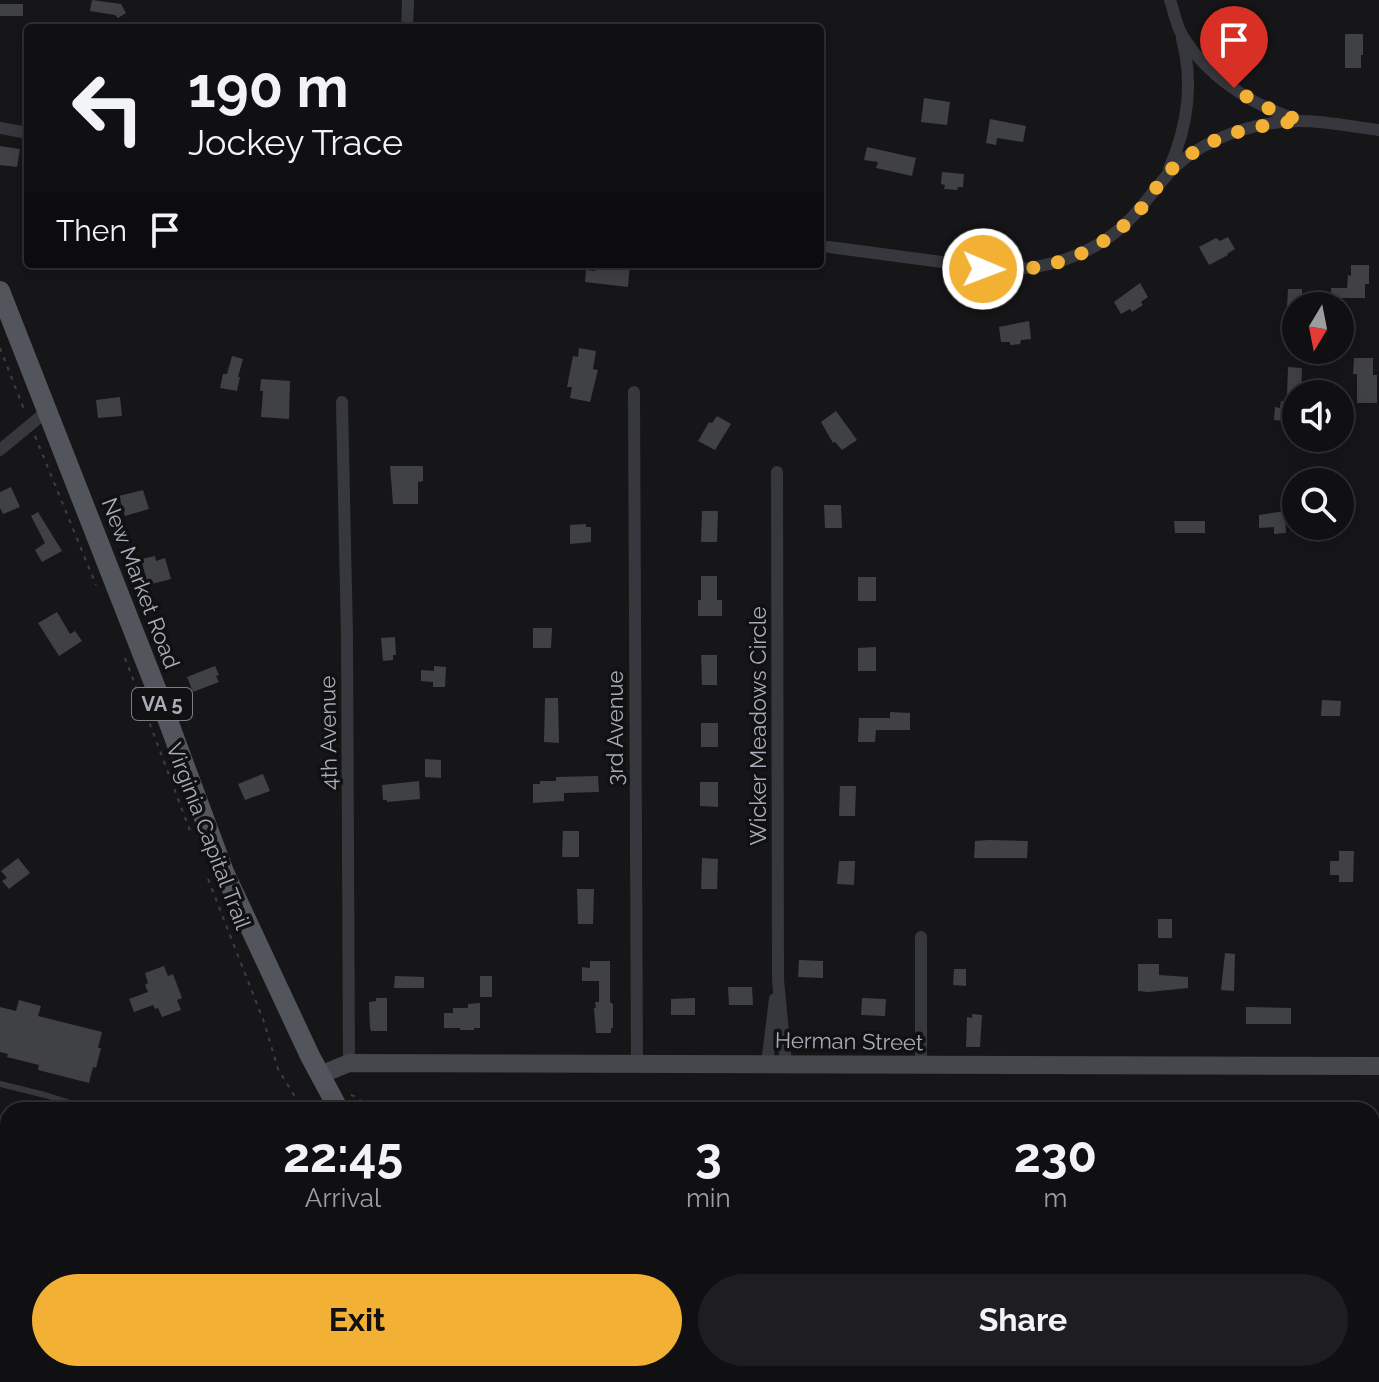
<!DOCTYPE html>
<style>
body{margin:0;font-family:Raleway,sans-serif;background:#1e1e20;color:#f1f3f6;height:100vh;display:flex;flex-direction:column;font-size:30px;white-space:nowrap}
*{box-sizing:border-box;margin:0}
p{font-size:26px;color:#9c9d9f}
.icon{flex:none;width:44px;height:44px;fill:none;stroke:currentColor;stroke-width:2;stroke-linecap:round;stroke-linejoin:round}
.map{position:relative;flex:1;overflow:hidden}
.details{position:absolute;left:0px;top:1102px;width:1380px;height:280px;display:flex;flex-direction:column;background:#101012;border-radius:24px 24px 0 0;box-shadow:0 4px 20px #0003,0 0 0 2px #303032}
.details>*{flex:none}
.guide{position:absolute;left:24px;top:24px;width:800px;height:244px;border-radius:8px;box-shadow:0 4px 20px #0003,0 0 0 2px #303032;background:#101012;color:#f1f3f6;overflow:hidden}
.needle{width:52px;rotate:190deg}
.buttons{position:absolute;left:1282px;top:292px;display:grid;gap:16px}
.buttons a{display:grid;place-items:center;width:72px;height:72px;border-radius:50%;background:#101012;box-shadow:0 4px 20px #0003,0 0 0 2px #303032;font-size:40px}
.pin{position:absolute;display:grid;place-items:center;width:68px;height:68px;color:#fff;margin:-82px -34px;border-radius:50% 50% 50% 0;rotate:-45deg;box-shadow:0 0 8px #0007}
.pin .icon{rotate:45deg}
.me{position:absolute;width:88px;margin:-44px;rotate:91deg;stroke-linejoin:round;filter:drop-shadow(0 0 6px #0008)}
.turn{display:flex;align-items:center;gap:28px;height:168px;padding:0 32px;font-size:36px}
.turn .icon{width:104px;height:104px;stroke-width:2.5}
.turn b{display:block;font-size:56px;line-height:68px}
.then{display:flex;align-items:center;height:76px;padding:0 32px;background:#0003;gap:16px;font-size:30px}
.eta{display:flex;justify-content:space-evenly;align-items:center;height:136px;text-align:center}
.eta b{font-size:48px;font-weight:700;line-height:56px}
.button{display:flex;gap:16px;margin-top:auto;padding:16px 32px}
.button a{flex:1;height:92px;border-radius:48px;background:#f2b134;color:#111;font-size:32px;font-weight:700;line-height:92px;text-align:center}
.button a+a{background:#1e1e20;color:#f1f3f6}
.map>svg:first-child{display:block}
</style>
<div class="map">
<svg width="1379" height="1382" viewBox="0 0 1379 1382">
<rect width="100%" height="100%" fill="#161618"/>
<g fill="#404145">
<path d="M92 0 121 4 126 13 118 18 115 15 90 11Z"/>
<rect x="0" y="4" width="23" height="12"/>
<path d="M1345 34H1363V55H1361V68H1345Z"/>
<path d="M924 98 950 102 947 125 921 122Z"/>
<path d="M990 119 1026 126 1023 142 997 138 996 145 986 143Z"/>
<path d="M0 146 20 149 17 167 0 165Z"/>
<path d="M867 147 916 158 912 176 876 168 878 162 864 160Z"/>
<path d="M942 172 964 174 963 187H958L957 190 944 189 945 185 941 184Z"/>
<path d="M1228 237 1235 249 1227 254 1228 255 1209 265 1199 247 1216 238 1220 241Z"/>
<path d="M596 264H630L628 287 585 282 586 270 595 271Z"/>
<path d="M1351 265H1369V284H1365V298H1331V288H1347L1348 275 1351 276Z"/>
<path d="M1140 283 1148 297 1141 302 1143 305 1132 312 1130 309 1121 314 1114 302Z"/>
<path d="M1288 289H1302V306H1287Z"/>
<path d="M1029 321 1031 339 1021 340 1020 344 1010 345V342H1001L999 327Z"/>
<path d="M579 348 596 351 593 369 598 370 590 402 570 398 572 387H567L573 356 578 357Z"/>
<path d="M232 356 243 359 238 377H240L237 391 220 388 223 374H227Z"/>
<path d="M1354 358H1373V375H1377V403H1357V374H1353Z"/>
<path d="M1288 367 1302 368 1301 394H1287Z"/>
<path d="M261 379 290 381 289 419 261 417 263 391H260Z"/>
<path d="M120 397 122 416 98 418 96 400Z"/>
<path d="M1281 401 1296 403V422L1274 420 1275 407 1280 408Z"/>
<path d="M836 411 857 440 842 450 835 442 833 443 821 422Z"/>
<path d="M717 416 731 424 715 450 698 441 709 422 712 423Z"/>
<path d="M390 466H423V481L418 482V504H393Z"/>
<path d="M11 487 20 507 3 514 0 508V492Z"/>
<path d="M143 490 149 509 125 516 119 496Z"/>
<path d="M824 505H841L842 528H825Z"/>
<path d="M702 511H718L717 542H701Z"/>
<path d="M1285 511 1286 533 1274 534V527L1259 528V515Z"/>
<path d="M38 512 62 551 42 562 35 550 45 543 31 516Z"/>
<path d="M1174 521H1205V533H1175Z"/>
<path d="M586 524V527H591V542L570 544V525Z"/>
<path d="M155 556 156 561 165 558 171 579 148 585 141 559Z"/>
<path d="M701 576H717V600H722V616H698V600H701Z"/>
<rect x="858" y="577" width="18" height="24"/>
<path d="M57 612 70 634 75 631 82 641 59 656 38 623Z"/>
<path d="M533 628H552L551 648H533Z"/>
<path d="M395 637 396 655H393V660L383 661 381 638Z"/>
<path d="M876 647V671H858V648Z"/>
<path d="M701 655H717V685H702Z"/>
<path d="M215 666 219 675 216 676 219 682 193 692 187 677Z"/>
<path d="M434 666 446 667 445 687H433V682L421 681V670L434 671Z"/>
<path d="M545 698H558L559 743 544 742Z"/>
<path d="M1322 700 1341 701 1340 716H1321Z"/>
<path d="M890 712 910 713V730H876L875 742H858L859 718H890Z"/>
<rect x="701" y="723" width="17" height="24"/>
<path d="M425 759 441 760V778L425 777Z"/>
<path d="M263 774 270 791 245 800 238 784Z"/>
<path d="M598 776 599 792 564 793V801L533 803V784H540V781H556V777Z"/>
<path d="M419 781 420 799 387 802V800H383L382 785Z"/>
<path d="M700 782H718V807L700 806Z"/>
<path d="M840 786H856L855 816H839Z"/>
<path d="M563 831H579V857H562Z"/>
<path d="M989 840 1028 841 1027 858H974L975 841Z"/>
<path d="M1339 851H1354L1353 882H1339V875H1330V861H1339Z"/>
<path d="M18 858 30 873 9 889 2 881 7 878 1 871Z"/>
<path d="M702 858 718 859 717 889H701Z"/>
<path d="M839 861H855L854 885 837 884Z"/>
<path d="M577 889H594L593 924H578Z"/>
<rect x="1158" y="919" width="14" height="19"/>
<path d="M1225 953 1235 954 1234 991 1221 990Z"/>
<path d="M799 960 823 961V978L798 977Z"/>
<path d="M590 961H610V1002L613 1004V1028H611V1033H596L594 1008H596L595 1002H599V981H582V967L590 968Z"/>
<path d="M1138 964H1159V975L1188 977V988L1149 992 1138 991Z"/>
<path d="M164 966 168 976 173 974 182 998 177 1000 181 1010 162 1017 158 1008 155 1009 153 1005 134 1012 129 999 148 992 145 985 148 983 145 973Z"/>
<path d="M954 969H966V986L953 985Z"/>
<path d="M395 976 424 977V988H394Z"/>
<rect x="480" y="976" width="12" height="21"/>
<path d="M728 987H752L753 1005H729Z"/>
<path d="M376 998H387V1031H371L370 1027 369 1002 376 1001Z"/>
<path d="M695 998V1015H671V999Z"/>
<path d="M862 998 886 999 885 1016 861 1015Z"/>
<path d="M19 1000 41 1006 38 1016 102 1032 98 1048H101L96 1068 93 1067 89 1083 38 1070 39 1065 7 1057 8 1054 0 1052V1007L16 1011Z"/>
<path d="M480 1003V1028H474V1030H460V1028H444V1013H453V1008H468V1004Z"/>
<path d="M1246 1007 1291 1008V1024H1246Z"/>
<path d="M972 1014 982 1015 980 1047H966L967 1017 972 1018Z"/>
</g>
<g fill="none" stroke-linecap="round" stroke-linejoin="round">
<g stroke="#3d3f44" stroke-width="2" stroke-dasharray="4 6" stroke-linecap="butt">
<path d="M0 348 25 412"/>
<path d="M35 436 96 585"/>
<path d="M125 658 192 836"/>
<path d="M208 879 264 1022 278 1069 303 1110"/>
<path d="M351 1095 359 1098 366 1110"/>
<path d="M540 1374 547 1382"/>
</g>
<path stroke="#37383d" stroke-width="6" d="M0 1084 45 1095 93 1110"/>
<g stroke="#37383d" stroke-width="12">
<path d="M1170 0C1174 11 1176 25 1182 35 1207 76 1250 104 1295 119"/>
<path d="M407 28 408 0"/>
<path d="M0 128 28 133"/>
<path d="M1169 169C1187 128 1194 83 1182 39"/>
<path d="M829 247 1002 270C1056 269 1106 250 1141 207 1157 188 1170 168 1191 154 1222 133 1262 121 1300 121 1326 121 1353 127 1379 130"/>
<path d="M634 392 637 1065"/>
<path d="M342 402 347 638 349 1063"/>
<path d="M0 450 47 411"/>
<path d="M777 472 778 980 786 1064"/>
<path d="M767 1064 775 999"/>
<path d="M921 1065V937"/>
<path d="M246 1374 248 1382"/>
<path d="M32 1379 35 1382"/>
</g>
<g stroke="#45474d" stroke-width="18">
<path d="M320 1075 349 1063 1379 1066"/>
<path d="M0 1131 8 1133"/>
</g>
<g stroke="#53555c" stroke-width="20">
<path d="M0 291 157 691 224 872 310 1056 339 1110"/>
<path d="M518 1374 524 1382"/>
</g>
</g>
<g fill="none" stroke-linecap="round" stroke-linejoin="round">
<path stroke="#f2b134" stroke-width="14" stroke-dasharray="0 25.2" d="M983 269C1044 274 1095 257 1138 212 1149 200 1157 185 1168 173 1173 167 1180 162 1187 157 1220 132 1262 124 1302 121 1277 113 1256 104 1234 88"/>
</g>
<g text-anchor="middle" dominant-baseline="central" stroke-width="7" stroke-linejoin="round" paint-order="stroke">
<rect fill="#111113" stroke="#7b7e86" stroke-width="2" x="132" y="688" width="60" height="32" rx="6"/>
<g font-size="20" font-weight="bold" fill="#a8adb8">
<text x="162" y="704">VA 5</text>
</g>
<g font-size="22" fill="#a8adb8" stroke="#111113">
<text transform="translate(141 583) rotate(69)">New Market Road</text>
<text transform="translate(758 726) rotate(-90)">Wicker Meadows Circle</text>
<text transform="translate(615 728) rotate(-90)">3rd Avenue</text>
<text transform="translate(328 733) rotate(-91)">4th Avenue</text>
<text transform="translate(209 836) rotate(69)">Virginia Capital Trail</text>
<text transform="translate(849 1041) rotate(1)">Herman Street</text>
</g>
</g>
</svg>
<div class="buttons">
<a><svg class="needle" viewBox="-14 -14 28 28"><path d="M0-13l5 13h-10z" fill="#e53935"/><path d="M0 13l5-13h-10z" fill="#9c9d9f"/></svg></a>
<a><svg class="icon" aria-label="sound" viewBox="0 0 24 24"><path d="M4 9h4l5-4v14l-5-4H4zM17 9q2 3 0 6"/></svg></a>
<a><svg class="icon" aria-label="search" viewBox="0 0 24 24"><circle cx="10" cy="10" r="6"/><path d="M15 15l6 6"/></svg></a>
</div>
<div class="pin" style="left:1234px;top:88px;background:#d93025"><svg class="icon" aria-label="arrive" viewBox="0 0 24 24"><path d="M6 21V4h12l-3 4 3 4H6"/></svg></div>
<svg class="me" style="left:983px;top:269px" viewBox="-20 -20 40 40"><circle r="17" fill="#f2b134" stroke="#fff" stroke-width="3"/><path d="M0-11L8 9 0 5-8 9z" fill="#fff"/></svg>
<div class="guide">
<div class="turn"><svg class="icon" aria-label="left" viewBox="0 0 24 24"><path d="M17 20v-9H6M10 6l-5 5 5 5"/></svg><div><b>190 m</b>Jockey Trace</div></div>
<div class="then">Then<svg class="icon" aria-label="arrive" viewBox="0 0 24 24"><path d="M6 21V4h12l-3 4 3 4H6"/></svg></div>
</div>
<section class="details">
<div class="eta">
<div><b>22:45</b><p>Arrival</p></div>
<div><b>3</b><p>min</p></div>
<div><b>230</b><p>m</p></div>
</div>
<div class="button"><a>Exit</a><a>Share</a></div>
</section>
</div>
